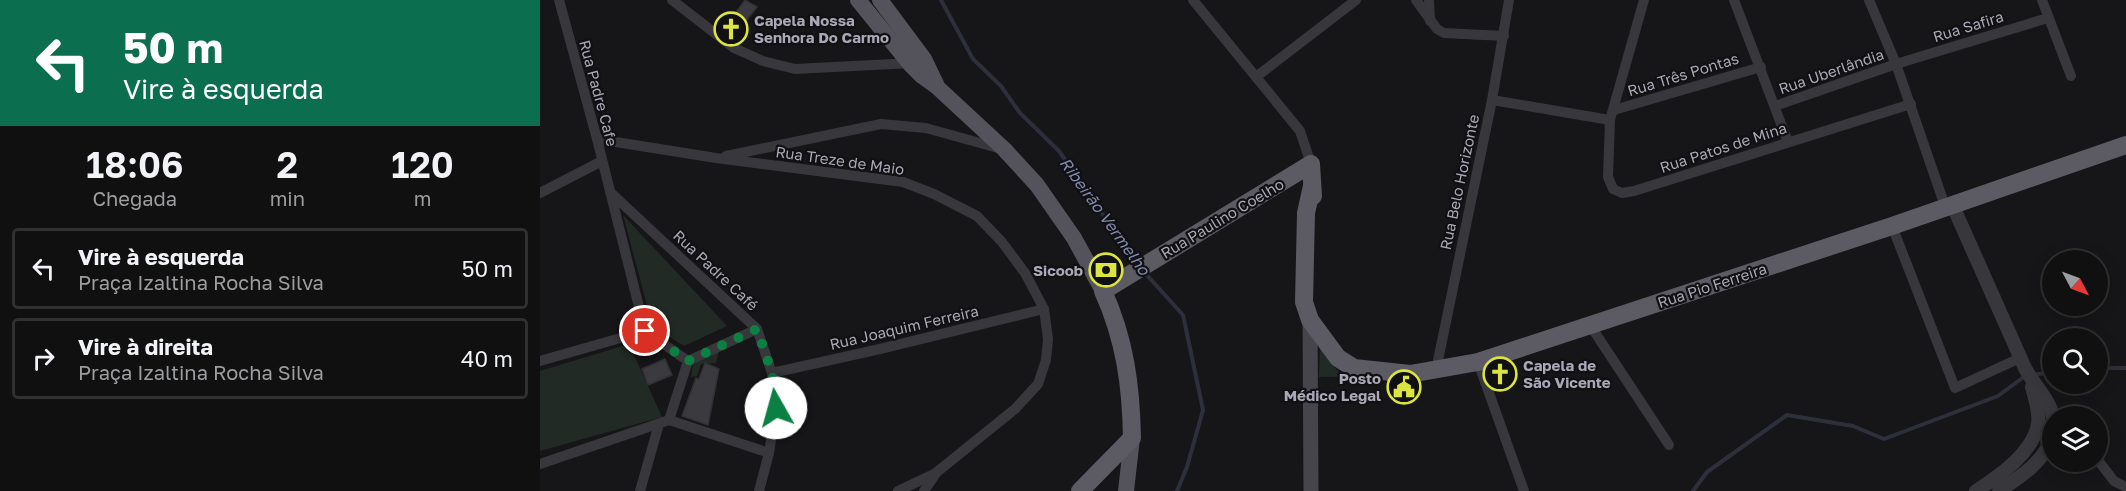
<!DOCTYPE html>
<html lang="pt">
<meta charset="utf-8">
<style>
body{margin:0;font-family:"Golos Text",sans-serif;background:#1e1e1f;color:#f1f3f6;height:100vh;display:flex;flex-direction:column;font-size:22px;white-space:nowrap}
*{box-sizing:border-box;margin:0}
p{font-size:20px;color:#9c9d9f}
.icon{flex:none;width:33px;height:33px;fill:none;stroke:currentColor;stroke-width:2;stroke-linecap:round;stroke-linejoin:round}
.map{position:relative;flex:1;overflow:hidden}
.sheet{display:flex;flex-direction:column;background:#101011;width:540px}
.sheet>*{flex:none}
.hud{background:#0b6e4f;color:#fff;overflow:hidden}
.needle{width:39px;rotate:131deg}
.tools{position:absolute;left:1502px;top:250px;display:grid;gap:12px}
.tools a{display:grid;place-items:center;width:66px;height:66px;border-radius:50%;background:#101011;box-shadow:0 3px 15px #0003,0 0 0 2px #303031;font-size:30px}
.pin{position:absolute;display:grid;place-items:center;width:51px;height:51px;color:#fff;margin:-26px;border:3px solid #fff;border-radius:50%;box-shadow:0 2px 6px #0007}
.me{position:absolute;width:66px;margin:-33px;rotate:353deg;stroke-linejoin:round;filter:drop-shadow(0 0 4px #0008)}
.turn{display:flex;align-items:center;gap:21px;height:126px;padding:0 24px;font-size:27px}
.turn .icon{width:78px;height:78px;stroke-width:2.5}
.turn b{display:block;font-size:42px;line-height:51px}
.eta{display:flex;justify-content:space-evenly;align-items:center;height:102px;text-align:center}
.eta b{font-size:36px;font-weight:600;line-height:42px}
ul{padding:0;list-style:none}
li{display:flex;align-items:center;gap:18px;height:81px;margin:0 12px 9px;padding:0 12px;border:3px solid #303031;border-radius:6px}
li div{flex:1}
li b{display:block;font-size:22px}
li em{font-style:normal}
main{display:flex;flex:1;min-height:0}
.map>svg:first-child{display:block}
</style>
<main>
<section class="sheet">
<div class="hud">
<div class="turn"><svg class="icon" aria-label="left" viewBox="0 0 24 24"><path d="M17 20v-9H6M10 6l-5 5 5 5"/></svg><div><b>50 m</b>Vire à esquerda</div></div>
</div>
<div class="eta">
<div><b>18:06</b><p>Chegada</p></div>
<div><b>2</b><p>min</p></div>
<div><b>120</b><p>m</p></div>
</div>
<ul>
<li><svg class="icon" aria-label="left" viewBox="0 0 24 24"><path d="M17 20v-9H6M10 6l-5 5 5 5"/></svg><div><b>Vire à esquerda</b><p>Praça Izaltina Rocha Silva</p></div><em>50 m</em></li>
<li><svg class="icon" aria-label="right" viewBox="0 0 24 24"><path d="M7 20v-9h11M14 6l5 5-5 5"/></svg><div><b>Vire à direita</b><p>Praça Izaltina Rocha Silva</p></div><em>40 m</em></li>
</ul>
</section>
<div class="map">
<svg width="1586" height="491" viewBox="0 0 1586 491">
<rect width="100%" height="100%" fill="#161517"/>
<g fill="#222a26">
<path d="M83 215 187 326 144 346 117 329 107 305Z"/>
<path d="M89 344 122 417 0 451V371Z"/>
<path d="M780 345 794 367 804 377H779Z"/>
<path d="M179 351 176 363 161 364 157 376 151 377 153 363Z"/>
</g>
<g fill="none" stroke-linecap="round" stroke-linejoin="round">
<g stroke="#2d2f3a" stroke-width="4">
<path d="M401 0 433 59 461 86 480 113 519 151 598 265"/>
<path d="M605 273 643 315 663 410 647 467 637 491"/>
<path d="M1557 368H1586"/>
<path d="M1492 375 1512 372"/>
<path d="M1153 491 1167 472 1247 415 1313 426 1344 439 1458 396 1485 376"/>
</g>
</g>
<g fill="#3b3a3e" stroke="#313033" stroke-width="1.5">
<path d="M205 0 217 7 198 31 188 23Z"/>
<path d="M125 359 132 375 108 385 102 369Z"/>
<path d="M165 363 179 369 168 425 142 416 156 378 159 379Z"/>
</g>
<g fill="none" stroke-linecap="round" stroke-linejoin="round">
<g stroke="#38373c" stroke-width="10">
<path d="M19 0 57 139 105 331"/>
<path d="M132 0 194 48 223 61 255 69 372 63"/>
<path d="M653 0 760 131 771 164"/>
<path d="M876 0 897 29 904 33 964 36"/>
<path d="M889 0 890 21"/>
<path d="M1104 0 1070 120 1068 177 1073 189 1082 193 1094 191 1371 104"/>
<path d="M1194 0 1248 142"/>
<path d="M1329 0 1356 64 1405 206"/>
<path d="M1502 0 1531 76"/>
<path d="M716 77 816 0"/>
<path d="M952 100 1070 120"/>
<path d="M1235 106 1356 64 1508 18"/>
<path d="M1074 110 1221 67"/>
<path d="M57 139 176 158 363 182 394 194 437 216 462 242 485 273 504 309 508 339 506 360 498 384 475 409 397 472 384 491"/>
<path d="M186 156 341 124 386 128 458 148"/>
<path d="M0 193 62 161"/>
<path d="M71 193 217 329 232 373 236 408 229 453 219 491"/>
<path d="M1352 226 1415 388 1480 358"/>
<path d="M1050 325 1129 445"/>
<path d="M105 331 148 361"/>
<path d="M0 361 105 331"/>
<path d="M148 361 217 329"/>
<path d="M938 362 984 491"/>
<path d="M896 370 952 100 969 0"/>
<path d="M232 373 340 349 504 309"/>
<path d="M129 420 229 453"/>
<path d="M1557 459 1574 481 1586 487"/>
<path d="M0 464 129 420 148 361"/>
<path d="M100 491 119 424"/>
<path d="M358 491 396 473"/>
</g>
<g stroke="#38373c" stroke-width="14">
<path d="M1412 204 1485 368C1493 384 1510 399 1513 417"/>
<path d="M1436 491C1459 476 1493 453 1498 424 1500 412 1495 399 1492 387"/>
<path d="M1459 491C1481 476 1501 464 1512 439"/>
</g>
<path stroke="#46454c" stroke-width="15" d="M770 320 771 491"/>
<g stroke="#54535b" stroke-width="16">
<path d="M318 0 370 64 382 76 396 86 464 149 497 185 534 238 563 291"/>
<path d="M340 0 384 59 396 84"/>
<path d="M586 491 592 438"/>
</g>
<g stroke="#5c5b64" stroke-width="18">
<path d="M772 186 766 213 764 302 770 320 798 358 814 368 870 374 938 362 1352 226 1586 145"/>
<path d="M540 491 592 438C591 385 585 340 563 291L771 164 773 196"/>
</g>
</g>
<g fill="none" stroke-linecap="round" stroke-linejoin="round">
<path stroke="#0b8043" stroke-width="10" stroke-dasharray="0 18" d="M105 331 148 361 217 329 232 373 236 408"/>
</g>
<defs>
<g id="church-ring" transform="scale(1.725)"><circle r="9.5" fill="#111012" stroke="#dce441" stroke-width="1.5"/><path d="M-1.2-6h2.4v3.5h3.3v2.4h-3.3V6h-2.4V-.1h-3.3v-2.4h3.3Z" fill="#dce441"/></g>
<g id="bank-ring" transform="scale(1.725)"><circle r="9.5" fill="#111012" stroke="#dce441" stroke-width="1.5"/><path d="M-6-4H6V4H-6ZM0-2.3a2.3 2.3 0 1 0 0 4.6a2.3 2.3 0 1 0 0-4.6Z" fill="#dce441"/></g>
<g id="civic-ring" transform="scale(1.725)"><circle r="9.5" fill="#111012" stroke="#dce441" stroke-width="1.5"/><path d="M-.6-6.5H3V-4.5H.6V-3L4-1V1h2V6H-6V1h2V-1L-.6-3ZM-1.2 2.5V6h2.4V2.5Z" fill="#dce441"/></g>
</defs>
<g fill-rule="evenodd">
<use href="#church-ring" x="191" y="29"/>
<use href="#bank-ring" x="566" y="270"/>
<use href="#church-ring" x="960" y="374"/>
<use href="#civic-ring" x="864" y="387"/>
</g>
<g text-anchor="middle" dominant-baseline="central" stroke-width="4.5" stroke-linejoin="round" paint-order="stroke">
<g font-size="15" font-weight="bold" fill="#a9a8b6" stroke="#111012" text-anchor="start">
<text x="214" y="20">Capela Nossa<tspan x="214" dy="17">Senhora Do Carmo</tspan></text>
<text x="543" y="270" text-anchor="end">Sicoob</text>
<text x="983" y="365">Capela de<tspan x="983" dy="17">São Vicente</tspan></text>
<text x="841" y="378" text-anchor="end">Posto<tspan x="841" dy="17">Médico Legal</tspan></text>
</g>
<g font-size="15" fill="#a9a8b6" stroke="#111012">
<text transform="translate(1428 26) rotate(-17)">Rua Safira</text>
<text transform="translate(1291 71) rotate(-19)">Rua Uberlândia</text>
<text transform="translate(1143 74) rotate(-17)">Rua Três Pontas</text>
<text transform="translate(59 93) rotate(75)">Rua Padre Cafe</text>
<text transform="translate(1183 147) rotate(-18)">Rua Patos de Mina</text>
<text transform="translate(300 160) rotate(8)">Rua Treze de Maio</text>
<text transform="translate(919 182) rotate(-78)">Rua Belo Horizonte</text>
<text transform="translate(682 218) rotate(-31)">Rua Paulino Coelho</text>
<text transform="translate(176 270) rotate(43)">Rua Padre Café</text>
<text transform="translate(1172 285) rotate(-18)">Rua Pio Ferreira</text>
<text transform="translate(364 327) rotate(-13)">Rua Joaquim Ferreira</text>
</g>
<g font-size="16" font-style="italic" fill="#8289af" stroke="#111012">
<text transform="translate(565 216) rotate(54)">Ribeirão Vermelho</text>
</g>
</g>
</svg>
<div class="tools">
<a><svg class="needle" viewBox="-14 -14 28 28"><path d="M0-13l5 13h-10z" fill="#e53935"/><path d="M0 13l5-13h-10z" fill="#9c9d9f"/></svg></a>
<a><svg class="icon" aria-label="search" viewBox="0 0 24 24"><circle cx="10" cy="10" r="6"/><path d="M15 15l6 6"/></svg></a>
<a><svg class="icon" aria-label="layers" viewBox="0 0 24 24"><path d="M12 4l9 5-9 5-9-5zM3 14l9 5 9-5"/></svg></a>
</div>
<div class="pin" style="left:105px;top:331px;background:#d93025"><svg class="icon" aria-label="arrive" viewBox="0 0 24 24"><path d="M6 21V4h12l-3 4 3 4H6"/></svg></div>
<svg class="me" style="left:236px;top:408px" viewBox="-20 -20 40 40"><circle r="19" fill="#fff"/><path d="M0-13L10 11 0 6-10 11z" fill="#0b8043"/></svg>
</div>
</main>
